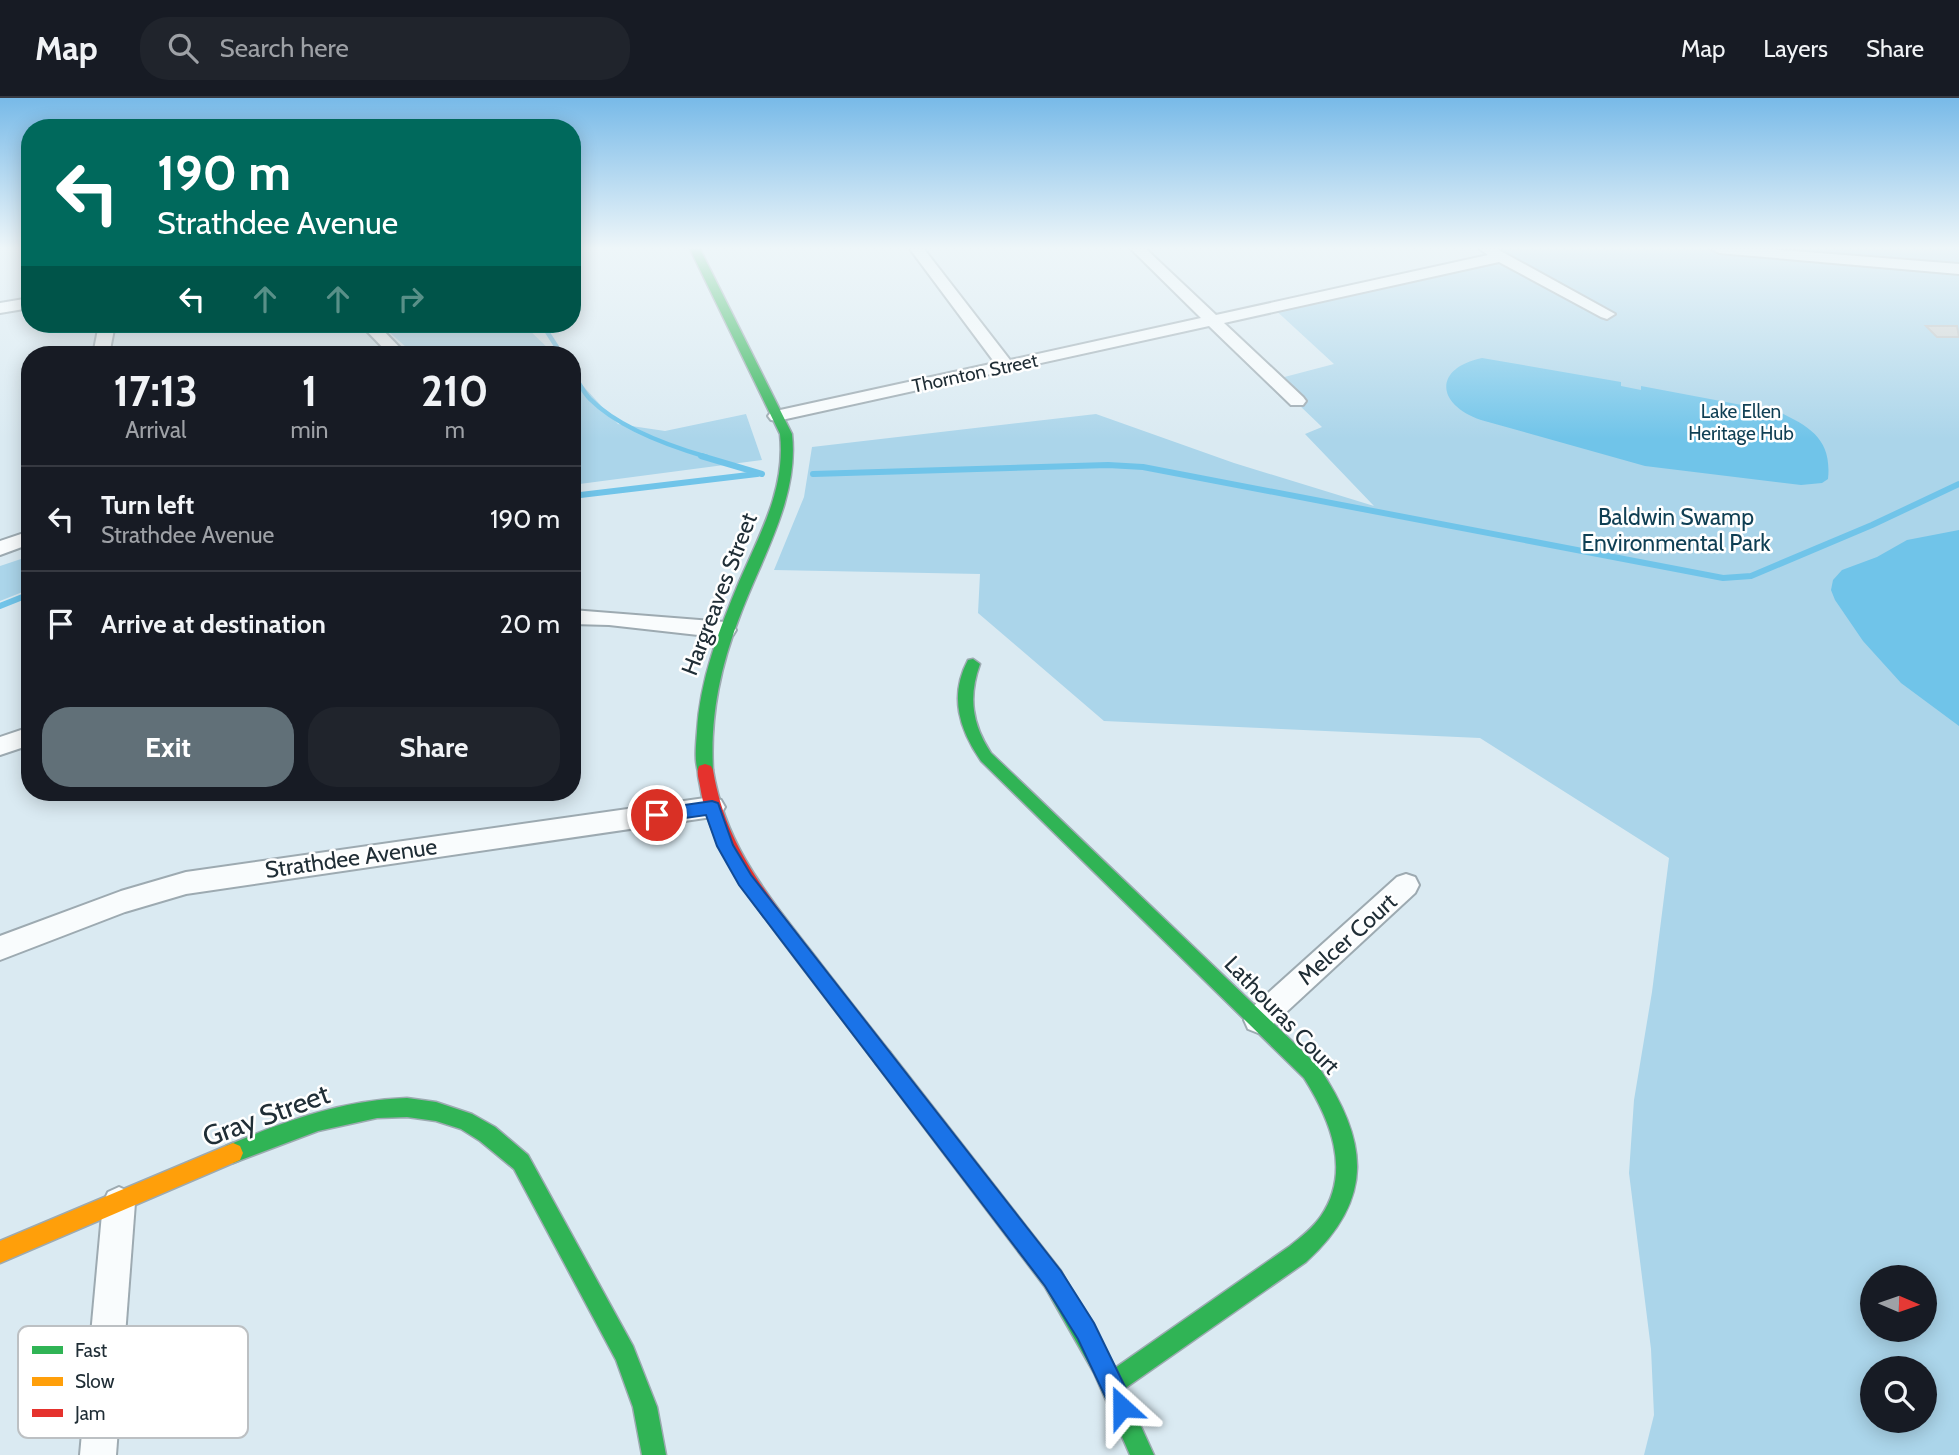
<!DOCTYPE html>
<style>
body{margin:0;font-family:Cabin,sans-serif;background:#20242c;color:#f1f3f6;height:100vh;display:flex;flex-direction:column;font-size:26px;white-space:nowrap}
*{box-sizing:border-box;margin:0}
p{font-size:23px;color:#9ea1a6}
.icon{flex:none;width:38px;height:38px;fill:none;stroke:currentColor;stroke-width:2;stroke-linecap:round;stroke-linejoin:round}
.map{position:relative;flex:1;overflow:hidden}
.panel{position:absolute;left:21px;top:248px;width:560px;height:455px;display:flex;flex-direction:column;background:#171b24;border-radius:28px;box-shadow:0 4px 18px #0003}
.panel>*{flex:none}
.guide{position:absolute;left:21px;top:21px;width:560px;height:214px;border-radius:28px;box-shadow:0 4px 18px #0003;background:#00695c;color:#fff;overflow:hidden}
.needle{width:46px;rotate:92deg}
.fabs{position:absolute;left:1860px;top:1167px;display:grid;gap:14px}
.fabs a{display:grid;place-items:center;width:77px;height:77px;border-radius:50%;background:#171b24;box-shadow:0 4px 18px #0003;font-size:35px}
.pin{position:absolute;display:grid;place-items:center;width:60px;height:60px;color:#fff;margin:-30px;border:4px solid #fff;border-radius:50%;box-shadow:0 2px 7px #0007}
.me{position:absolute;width:77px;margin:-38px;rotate:336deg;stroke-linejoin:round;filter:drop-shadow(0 0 5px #0008)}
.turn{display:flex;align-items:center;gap:24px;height:147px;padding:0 21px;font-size:32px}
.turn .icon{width:91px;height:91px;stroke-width:2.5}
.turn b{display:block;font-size:49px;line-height:60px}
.lanes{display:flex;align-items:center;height:66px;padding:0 21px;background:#0003;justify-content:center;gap:35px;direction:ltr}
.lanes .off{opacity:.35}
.eta{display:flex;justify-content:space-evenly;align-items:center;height:119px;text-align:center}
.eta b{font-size:42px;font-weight:700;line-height:49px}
.action{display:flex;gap:14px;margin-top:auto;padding:14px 21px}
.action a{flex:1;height:80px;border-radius:28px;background:#617078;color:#fff;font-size:28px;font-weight:700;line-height:80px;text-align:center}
.action a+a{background:#20242c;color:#f1f3f6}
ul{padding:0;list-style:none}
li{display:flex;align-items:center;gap:21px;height:105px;padding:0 21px;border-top:2px solid #363941}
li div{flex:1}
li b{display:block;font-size:26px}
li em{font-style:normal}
header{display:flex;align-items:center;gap:42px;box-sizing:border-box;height:98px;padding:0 35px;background:#171b24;border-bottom:2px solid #363941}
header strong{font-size:33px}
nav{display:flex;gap:38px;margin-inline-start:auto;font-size:24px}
.search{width:490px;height:63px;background:#20242c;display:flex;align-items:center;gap:18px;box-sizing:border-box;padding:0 24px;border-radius:28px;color:#9ea1a6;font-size:26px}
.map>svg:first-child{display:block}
</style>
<header>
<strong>Map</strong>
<div class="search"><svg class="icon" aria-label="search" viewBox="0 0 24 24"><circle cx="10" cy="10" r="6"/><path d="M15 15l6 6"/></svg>Search here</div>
<nav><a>Map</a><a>Layers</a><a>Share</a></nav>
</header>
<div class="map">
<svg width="1959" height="1357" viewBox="0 0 1959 1357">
<rect width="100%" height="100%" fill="#daeaf2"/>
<g fill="#abd5ea" fill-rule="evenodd">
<path d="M1485 151H1714L1959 172V1357H1644L1654 1317 1651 1251 1629 1075 1634 1002 1652 894 1669 760 1480 640 1104 623 978 515 980 476 774 472 804 399 812 349 1096 316 1234 365 1374 408 1305 336 1322 329 1273 282 1334 266 1271 208 1498 158ZM1872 1180H1925V1232H1872ZM1872 1270H1925V1323H1872Z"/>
<path d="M1761 151H1959V165Z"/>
<path d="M380 226H523L555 257H415Z"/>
<path d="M572 276 618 326 665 333 746 316 762 362 572 387Z"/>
<path d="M30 458V491L0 503V468Z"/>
</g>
<g fill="#70c4e9">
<path d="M1482 260 1621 284V288L1641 292V288L1779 314C1811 329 1832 342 1828 381L1822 385 1801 387 1645 368 1481 322C1435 306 1434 270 1482 260Z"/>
<path d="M1959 432V628L1901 585 1863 543 1835 502 1831 492 1833 482 1842 472 1877 459 1907 442Z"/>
</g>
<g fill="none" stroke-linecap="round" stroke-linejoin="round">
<g stroke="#70c4e9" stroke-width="4.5">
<path d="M542 226 562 257"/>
<path d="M572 274C578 283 583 294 590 301 619 330 669 348 707 359"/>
</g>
<g stroke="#70c4e9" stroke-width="6">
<path d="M701 358 762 376"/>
<path d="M813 376 1108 367 1143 369 1723 480 1751 478 1872 427 1959 386"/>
<path d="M572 398 757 376"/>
<path d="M0 508 30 496"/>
</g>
</g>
<path fill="#d0d1d0" stroke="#c0c1c1" stroke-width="2" d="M1926 228H1957L1959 239H1937Z"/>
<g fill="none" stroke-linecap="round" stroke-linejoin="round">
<g stroke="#9daab1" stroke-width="4">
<g id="street">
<path d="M910 151H924L1010 262 1201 220 1131 151H1146L1216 217 1488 157 1480 151H1497L1615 216 1607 221 1601 219 1499 164 1224 225 1303 299 1306 303 1303 307H1291L1209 228 777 323 771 322 768 318 771 314 995 265Z"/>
<path d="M1712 151H1768L1959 166V176L1719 155Z"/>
<path d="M30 200V210L0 215V205Z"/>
<path d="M99 226H115L109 257H93Z"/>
<path d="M360 226H377L407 257H390Z"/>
<path d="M30 433V446L0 457V443Z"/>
<path d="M572 512 725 524 733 527 736 532 733 537 725 540 609 527 572 526Z"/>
<path d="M30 629V647L0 657V639Z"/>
<path d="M712 699 721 702 725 709 721 716 712 719 186 796 125 814 0 862V838L121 793 186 774Z"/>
<path d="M1406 776 1415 779 1419 787 1415 795 1268 931 1258 935 1248 931 1244 922 1248 913 1397 779Z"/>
<path d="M119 1089 130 1094 135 1105 116 1357H80L103 1105 108 1094Z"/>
</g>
</g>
<g stroke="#9daab1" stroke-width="3">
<g id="fast">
<path d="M690 151H700L792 336C799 399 763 457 741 515 721 566 710 616 713 672L711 676H699C694 665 696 647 697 634 700 581 719 532 739 484 760 436 786 390 780 336Z"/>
<path d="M973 561 980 566C968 599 972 626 991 655L1318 968C1368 1042 1376 1100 1306 1164L1124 1291 1154 1357H1130L1094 1275 1045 1189 876 966 873 960 876 954 883 951 890 954 1061 1173 1115 1270 1290 1148C1301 1139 1313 1130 1321 1118 1352 1073 1330 1021 1304 980L981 663C959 631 949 598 968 562Z"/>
<path d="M407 1000 436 1004 472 1016 495 1029 528 1057 633 1248 657 1309 666 1357H642L633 1309 616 1262 514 1071 480 1043 461 1031 436 1023 407 1019 377 1020 318 1033 233 1065 226 1062 223 1055 226 1048C285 1023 342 1002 407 1000Z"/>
</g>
</g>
<g stroke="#9daab1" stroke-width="3">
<path id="slow" d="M233 1045 240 1048 243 1055 240 1062 0 1165V1143Z"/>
</g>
<g stroke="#9daab1" stroke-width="3">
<path id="jam" d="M705 666 711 668 713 672C725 745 763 791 807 848 835 884 862 919 890 954L893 960 890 966 883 969 876 966C849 931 822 895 795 860 756 808 710 754 700 688 699 681 696 675 699 668Z"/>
</g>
<use href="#street" fill="#f9fcfd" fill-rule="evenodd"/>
<use href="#fast" fill="#30b455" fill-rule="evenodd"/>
<use href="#slow" fill="#ff9f0a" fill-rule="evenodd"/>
<use href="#jam" fill="#e5322d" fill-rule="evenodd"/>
</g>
<linearGradient id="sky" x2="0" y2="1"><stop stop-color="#78bae8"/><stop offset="0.44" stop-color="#eef6f9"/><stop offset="1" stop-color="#eef6f9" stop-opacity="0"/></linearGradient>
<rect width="1959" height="341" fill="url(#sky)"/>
<path fill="#1a73e8" stroke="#114b97" stroke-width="2" d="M712 703 718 705 733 747 751 777 1061 1173 1094 1225 1131 1301 1134 1309 1131 1317 1122 1321 1114 1317 1078 1241 1045 1188 739 787 717 748 706 717 657 724 651 722 649 717 651 713 657 711Z"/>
<g text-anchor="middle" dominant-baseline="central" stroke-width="5" stroke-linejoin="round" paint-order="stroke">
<g font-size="19" fill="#202e36" stroke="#fff">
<text transform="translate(975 275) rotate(-12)">Thornton Street</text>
</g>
<g font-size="19" fill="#0f3f54" stroke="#fff">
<text x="1741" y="313">Lake Ellen<tspan x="1741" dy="22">Heritage Hub</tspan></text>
</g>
<g font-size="23" fill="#0f3f54" stroke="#fff">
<text x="1676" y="419">Baldwin Swamp<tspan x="1676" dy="26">Environmental Park</tspan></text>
</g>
<g font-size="23" fill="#202e36" stroke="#fff">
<text transform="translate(719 496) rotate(-69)">Hargreaves Street</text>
<text transform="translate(351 760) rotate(-8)">Strathdee Avenue</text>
<text transform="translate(1347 841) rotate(-42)">Melcer Court</text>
<text transform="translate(1282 917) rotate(46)">Lathouras Court</text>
</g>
<g font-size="28" fill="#202e36" stroke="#fff">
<text transform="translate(266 1017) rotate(-20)">Gray Street</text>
</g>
</g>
<rect x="18" y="1228" width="230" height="112" rx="10" fill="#fff" stroke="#bcc0c3" stroke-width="2"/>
<rect x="32" y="1248" width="31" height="8" fill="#30b455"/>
<rect x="32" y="1279" width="31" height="9" fill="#ff9f0a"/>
<rect x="32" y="1311" width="31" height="8" fill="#e5322d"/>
<g font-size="19" fill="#202e36">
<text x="75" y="1259">Fast</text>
<text x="75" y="1290">Slow</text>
<text x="75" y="1322">Jam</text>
</g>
</svg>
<div class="fabs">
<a><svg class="needle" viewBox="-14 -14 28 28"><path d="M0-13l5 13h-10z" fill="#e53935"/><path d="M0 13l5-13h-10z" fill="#9ea1a6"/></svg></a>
<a><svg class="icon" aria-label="search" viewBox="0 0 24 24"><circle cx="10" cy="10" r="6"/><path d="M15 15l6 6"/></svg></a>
</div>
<div class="pin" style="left:657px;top:717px;background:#d93025"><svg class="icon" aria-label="arrive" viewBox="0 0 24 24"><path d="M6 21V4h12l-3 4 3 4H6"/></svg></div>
<svg class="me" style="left:1122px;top:1309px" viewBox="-20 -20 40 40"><path d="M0-17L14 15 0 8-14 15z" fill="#1a73e8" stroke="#fff" stroke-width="4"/></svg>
<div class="guide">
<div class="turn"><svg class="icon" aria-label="left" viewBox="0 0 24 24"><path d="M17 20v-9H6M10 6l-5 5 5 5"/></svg><div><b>190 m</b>Strathdee Avenue</div></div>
<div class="lanes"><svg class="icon" aria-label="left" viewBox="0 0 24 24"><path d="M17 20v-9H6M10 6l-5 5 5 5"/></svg><svg class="icon off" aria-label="ahead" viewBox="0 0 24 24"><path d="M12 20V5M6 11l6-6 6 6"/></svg><svg class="icon off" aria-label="ahead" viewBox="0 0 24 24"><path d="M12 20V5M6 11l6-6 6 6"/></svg><svg class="icon off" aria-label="right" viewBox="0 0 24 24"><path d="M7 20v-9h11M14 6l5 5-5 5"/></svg></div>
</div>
<section class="panel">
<div class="eta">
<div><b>17:13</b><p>Arrival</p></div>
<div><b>1</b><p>min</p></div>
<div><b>210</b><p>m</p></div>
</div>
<ul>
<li><svg class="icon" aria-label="left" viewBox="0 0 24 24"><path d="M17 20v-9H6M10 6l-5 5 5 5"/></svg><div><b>Turn left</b><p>Strathdee Avenue</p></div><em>190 m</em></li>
<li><svg class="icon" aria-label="arrive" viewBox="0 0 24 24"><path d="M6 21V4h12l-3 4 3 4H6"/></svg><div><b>Arrive at destination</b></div><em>20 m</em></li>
</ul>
<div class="action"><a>Exit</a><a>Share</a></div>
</section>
</div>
